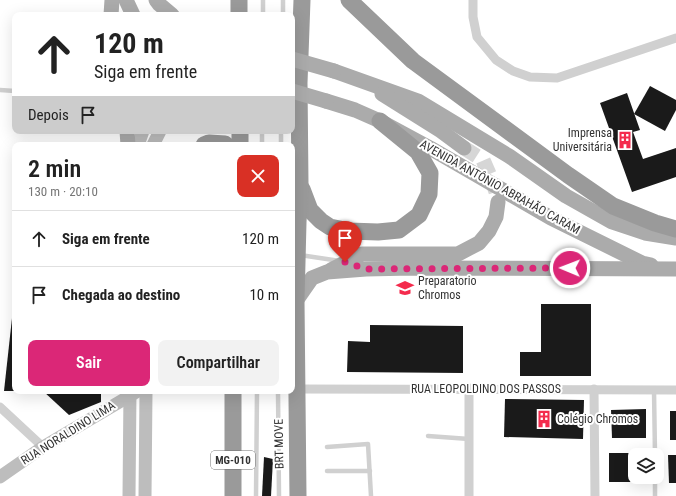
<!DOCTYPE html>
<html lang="pt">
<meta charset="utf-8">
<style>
body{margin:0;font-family:"Roboto Condensed",sans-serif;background:#f2f2f2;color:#222;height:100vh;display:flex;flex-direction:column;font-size:15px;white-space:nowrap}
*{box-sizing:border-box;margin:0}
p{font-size:13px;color:#767676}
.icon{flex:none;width:22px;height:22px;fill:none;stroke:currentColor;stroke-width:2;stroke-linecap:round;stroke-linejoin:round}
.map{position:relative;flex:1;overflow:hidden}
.details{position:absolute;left:12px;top:142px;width:283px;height:252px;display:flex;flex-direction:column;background:#fff;border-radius:8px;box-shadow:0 4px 16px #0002}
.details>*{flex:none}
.guide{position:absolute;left:12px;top:12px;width:283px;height:122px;border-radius:8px;box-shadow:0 4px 16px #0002;background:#fff;color:#222;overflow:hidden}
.controls{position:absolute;left:628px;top:448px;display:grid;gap:8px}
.controls a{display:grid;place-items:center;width:36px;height:36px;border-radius:8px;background:#fff;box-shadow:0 4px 16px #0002;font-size:20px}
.pin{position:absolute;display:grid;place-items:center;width:34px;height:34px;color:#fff;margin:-41px -17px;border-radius:50% 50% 50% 0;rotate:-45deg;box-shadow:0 0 4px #0007}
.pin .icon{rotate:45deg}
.me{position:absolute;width:44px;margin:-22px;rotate:271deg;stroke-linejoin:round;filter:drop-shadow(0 0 3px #0008)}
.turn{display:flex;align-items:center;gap:14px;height:84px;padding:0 16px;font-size:18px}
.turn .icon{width:52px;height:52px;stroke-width:2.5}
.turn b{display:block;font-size:28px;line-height:34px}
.then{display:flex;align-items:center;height:38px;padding:0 16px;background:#0003;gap:8px;font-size:15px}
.round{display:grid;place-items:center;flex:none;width:42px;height:42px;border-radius:8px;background:#f2f2f2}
.headline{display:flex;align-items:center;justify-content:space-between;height:68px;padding:0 16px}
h1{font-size:24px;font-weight:600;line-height:30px}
.action{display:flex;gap:8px;margin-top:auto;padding:8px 16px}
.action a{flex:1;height:46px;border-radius:8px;background:#db2777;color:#fff;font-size:16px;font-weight:600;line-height:46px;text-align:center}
.action a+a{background:#f2f2f2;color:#222}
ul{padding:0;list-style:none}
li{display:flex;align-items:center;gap:12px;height:56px;padding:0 16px;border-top:1px solid #e0e0e0}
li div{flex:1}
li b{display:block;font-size:15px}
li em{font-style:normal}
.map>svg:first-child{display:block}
</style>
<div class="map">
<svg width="676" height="496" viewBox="0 0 676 496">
<rect width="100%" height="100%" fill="#fff"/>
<g fill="#1a1a1a">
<path d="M650 86 676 100V110L665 131 634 114Z"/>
<path d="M627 93 640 130 633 132 643 159 676 148V177L632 192 600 103Z"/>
<path d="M14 300 15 301V391H4Z"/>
<path d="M541 304H591V376H520V352H541Z"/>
<path d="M370 325 463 326V373L347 372 348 341 370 342Z"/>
<path d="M43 391H101V402L69 415Z"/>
<path d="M505 399 584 400 583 439 504 437Z"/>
<path d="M646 409V438H612L611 410Z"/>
<rect x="670" y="411" width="6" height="29"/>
<path d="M609 453H645V455H635V477H645V482H609Z"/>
<path d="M668 455H676V483H669Z"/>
<path d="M264 457 273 459 271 496H262Z"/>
</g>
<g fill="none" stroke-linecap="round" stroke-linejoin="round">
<path stroke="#d6d6d6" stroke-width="15" stroke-dasharray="15 8" stroke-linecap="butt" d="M464 148 483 160 493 183 496 192"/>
<g stroke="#d0d0d0" stroke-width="4.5">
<path d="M263 15V0"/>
<path d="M283 15V0"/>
<path d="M0 90 15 91"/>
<path d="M262 145V131"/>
<path d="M281 145V131"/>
<path d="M300 255 340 261"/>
<path d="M654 390 655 455"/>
<path d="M278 391 279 496"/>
<path d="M428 436 469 439"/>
<path d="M327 447 368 444 371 496"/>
<path d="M327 471H370"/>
<path d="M655 477V496"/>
<path d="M256 496 257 391"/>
</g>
<g stroke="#d0d0d0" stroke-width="9">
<path d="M473 0V17L477 37 496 60 513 71 530 77 557 78 676 38"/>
<path d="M297 389 676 390"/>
<path d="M594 389 595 496"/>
<path d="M0 407 43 447"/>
<path d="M469 496V388"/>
</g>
<g stroke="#bdbdbd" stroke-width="13">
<path d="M138 145 143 131"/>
<path d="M153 145 160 131"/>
<path d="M0 477 43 447 138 391"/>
<path d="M129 496 130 391"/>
<path d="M145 496 146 391"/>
</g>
<g stroke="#ababab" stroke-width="15">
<path d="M126 0 133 15"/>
<path d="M156 0 159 4 172 15"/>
<path d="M111 15 112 0"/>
<path d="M334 71 418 101 509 156 566 196 612 222 645 233 676 238"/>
<path d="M382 94 441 131 464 148"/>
<path d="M326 101 355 110 380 121 430 148 551 218 642 263 651 265"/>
<path d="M127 131 128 145"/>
<path d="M331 270 362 254H458L479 243 489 231 496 217 498 202"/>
<path d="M296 301 312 278 327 272 366 269 412 268 676 269"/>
</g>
<g stroke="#9a9a9a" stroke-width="17">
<path d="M349 0 413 61 568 175 613 206 655 223 676 229"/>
<path d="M239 15V0"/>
<path d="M240 131V145"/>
<path d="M204 145 209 143 225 144 226 145"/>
<path d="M302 189 310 210 321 221 330 227 349 231 378 232 399 230 419 215 429 194 430 173 418 152 380 121"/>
<path d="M233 496V391"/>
<path d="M298 496 296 301 298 222 300 185 299 83 302 0"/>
</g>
<g stroke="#ababab" stroke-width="15">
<path d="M292 59 334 71"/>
<path d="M292 91 326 101"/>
</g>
</g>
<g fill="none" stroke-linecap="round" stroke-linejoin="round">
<path stroke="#db2777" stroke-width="7" stroke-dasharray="0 12.6" d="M345 262 366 269 570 268"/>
</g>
<defs>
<g id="building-bare" transform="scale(1.38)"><path d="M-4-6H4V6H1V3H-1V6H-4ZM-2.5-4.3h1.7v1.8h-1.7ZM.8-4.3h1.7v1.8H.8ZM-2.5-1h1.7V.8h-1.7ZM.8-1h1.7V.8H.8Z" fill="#f42b4d" stroke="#fff" stroke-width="2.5" paint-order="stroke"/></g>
<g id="school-bare" transform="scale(1.38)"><path d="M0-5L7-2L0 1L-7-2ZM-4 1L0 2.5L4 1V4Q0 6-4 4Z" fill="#f42b4d" stroke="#fff" stroke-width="2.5" paint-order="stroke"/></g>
</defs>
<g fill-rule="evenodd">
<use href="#building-bare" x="625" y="140"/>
<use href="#school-bare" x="405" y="288"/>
<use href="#building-bare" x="544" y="419"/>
</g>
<g text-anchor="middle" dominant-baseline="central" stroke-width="4" stroke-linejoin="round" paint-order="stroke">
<rect fill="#fff" stroke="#707070" stroke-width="1" x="211" y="451" width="44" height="18" rx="3"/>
<g font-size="11" font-weight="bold" fill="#333">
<text x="233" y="460">MG-010</text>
</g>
<g font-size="12" fill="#333" stroke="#fff" text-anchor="start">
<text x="612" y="133" text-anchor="end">Imprensa<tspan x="612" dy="14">Universitária</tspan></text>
<text x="418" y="281">Preparatorio<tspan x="418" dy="14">Chromos</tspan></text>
<text x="557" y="419">Colégio Chromos</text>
</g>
<g font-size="12" fill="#333" stroke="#fff">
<text transform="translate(500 187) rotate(29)">AVENIDA ANTÔNIO ABRAHÃO CARAM</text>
<text x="486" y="389">RUA LEOPOLDINO DOS PASSOS</text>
<text transform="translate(68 433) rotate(-32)">RUA NORALDINO LIMA</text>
<text transform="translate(279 444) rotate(-91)">BRT MOVE</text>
</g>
</g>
</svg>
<div class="controls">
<a><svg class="icon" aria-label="layers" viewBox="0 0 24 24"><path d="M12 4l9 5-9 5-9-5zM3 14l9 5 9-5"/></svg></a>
</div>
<div class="pin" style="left:345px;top:262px;background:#d93025"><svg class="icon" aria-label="arrive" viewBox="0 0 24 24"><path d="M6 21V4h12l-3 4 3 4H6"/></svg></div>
<svg class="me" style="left:570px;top:268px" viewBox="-20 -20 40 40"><circle r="17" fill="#db2777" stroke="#fff" stroke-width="3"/><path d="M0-11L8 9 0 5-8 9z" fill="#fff"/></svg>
<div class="guide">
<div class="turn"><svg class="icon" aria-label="ahead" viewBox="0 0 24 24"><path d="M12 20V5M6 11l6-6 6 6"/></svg><div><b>120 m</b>Siga em frente</div></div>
<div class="then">Depois<svg class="icon" aria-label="arrive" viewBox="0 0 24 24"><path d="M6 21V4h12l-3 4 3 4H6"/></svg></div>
</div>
<section class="details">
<div class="headline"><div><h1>2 min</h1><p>130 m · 20:10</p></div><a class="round" style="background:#d93025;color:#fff"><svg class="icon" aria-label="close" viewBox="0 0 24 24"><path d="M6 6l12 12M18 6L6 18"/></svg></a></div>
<ul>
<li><svg class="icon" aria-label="ahead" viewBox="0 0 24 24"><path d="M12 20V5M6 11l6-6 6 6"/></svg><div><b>Siga em frente</b></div><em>120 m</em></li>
<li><svg class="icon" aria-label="arrive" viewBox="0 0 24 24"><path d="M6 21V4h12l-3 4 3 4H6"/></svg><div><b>Chegada ao destino</b></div><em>10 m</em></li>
</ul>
<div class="action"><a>Sair</a><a>Compartilhar</a></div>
</section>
</div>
